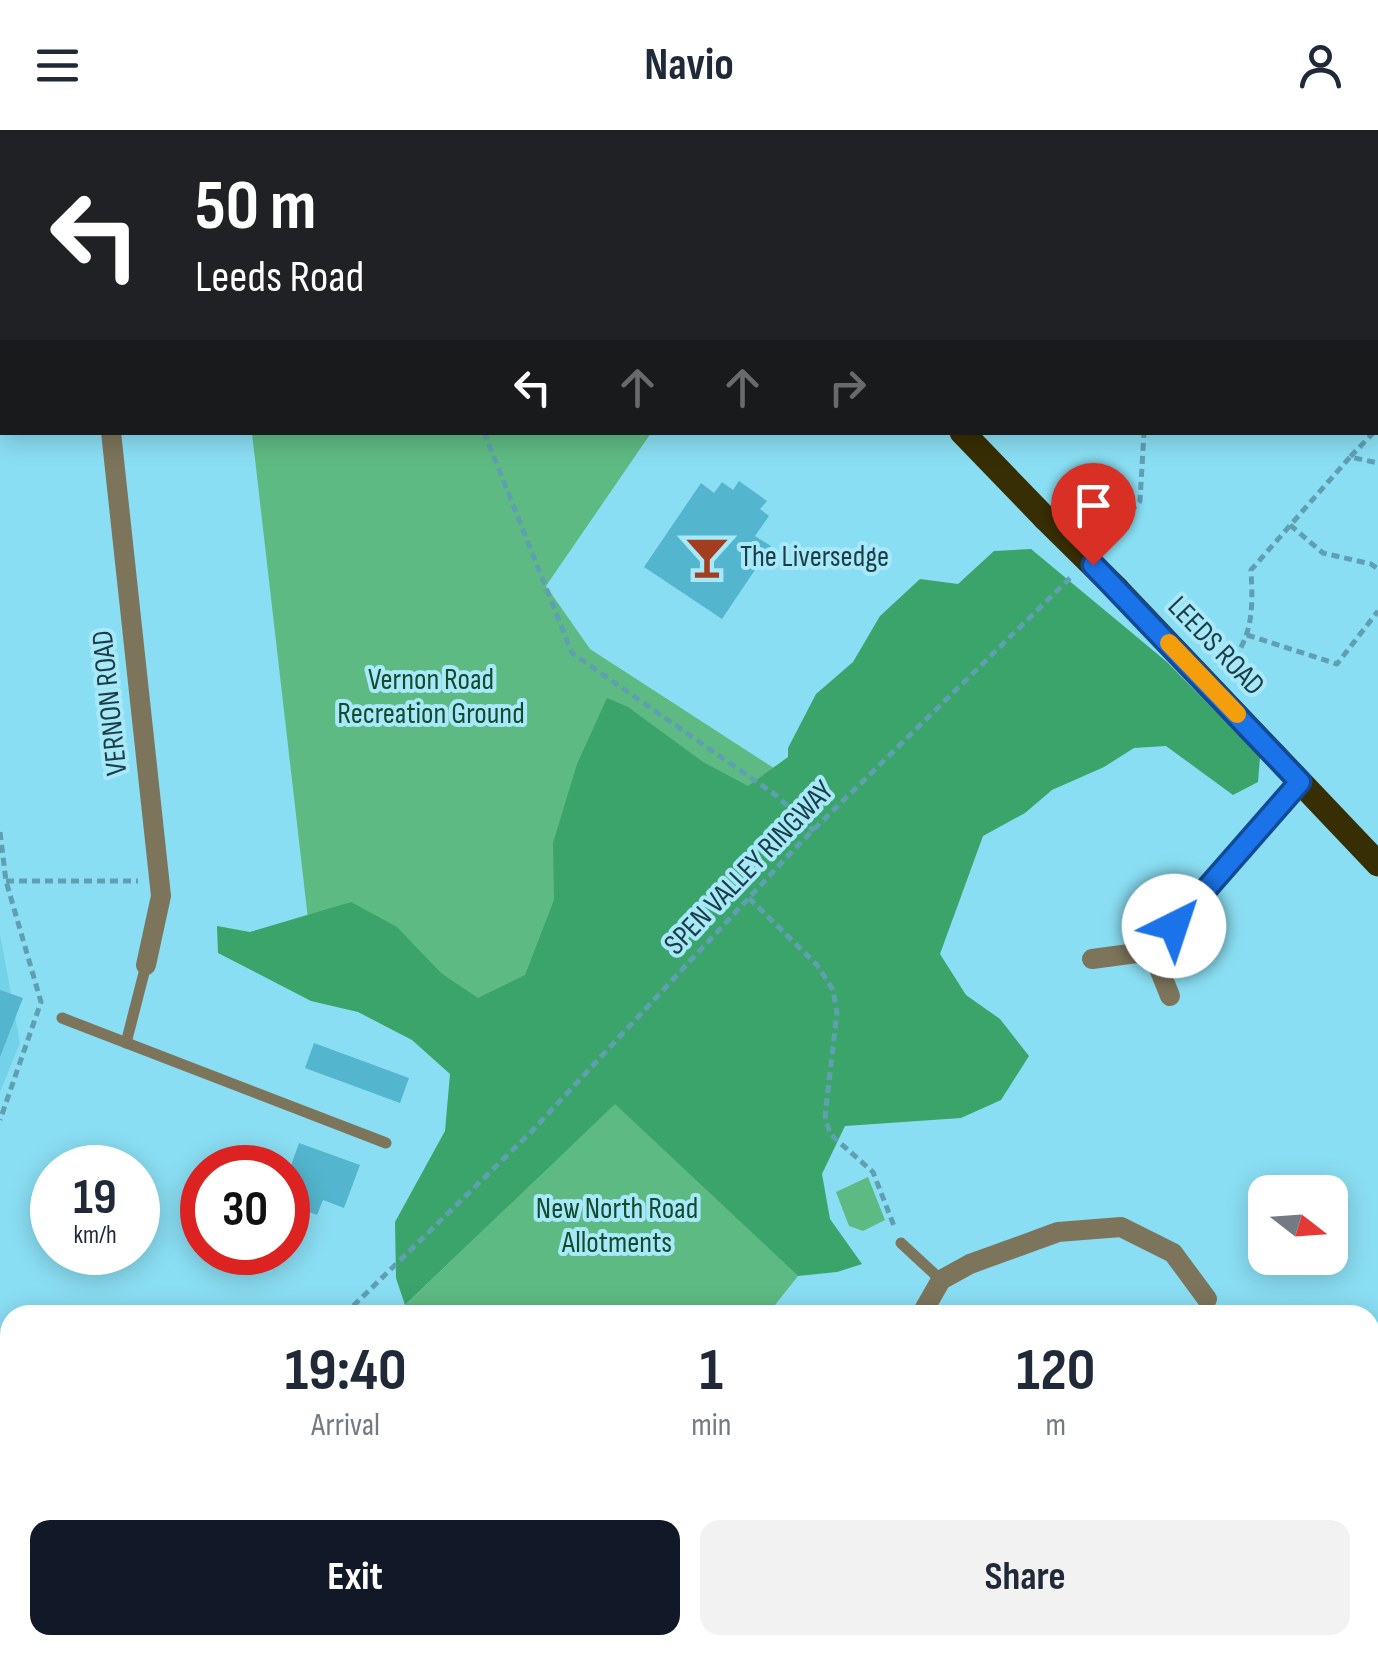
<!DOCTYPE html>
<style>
body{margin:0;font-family:"Sofia Sans Condensed",sans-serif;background:#f2f2f3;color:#1f2937;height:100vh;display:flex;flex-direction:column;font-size:38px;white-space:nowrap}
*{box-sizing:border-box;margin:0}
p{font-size:32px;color:#747a83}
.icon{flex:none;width:55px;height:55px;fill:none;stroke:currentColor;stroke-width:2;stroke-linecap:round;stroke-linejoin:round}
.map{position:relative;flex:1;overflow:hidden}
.details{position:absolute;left:0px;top:1175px;width:1380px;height:350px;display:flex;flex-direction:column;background:#fff;border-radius:30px 30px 0 0;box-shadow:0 5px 25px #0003}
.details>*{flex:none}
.banner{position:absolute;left:0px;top:0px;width:1380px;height:305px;box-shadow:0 5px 25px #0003;background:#202124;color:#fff;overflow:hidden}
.needle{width:65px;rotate:107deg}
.controls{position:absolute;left:1248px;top:1045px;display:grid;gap:20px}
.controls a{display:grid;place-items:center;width:100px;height:100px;border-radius:20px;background:#fff;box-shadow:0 5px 25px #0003;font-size:50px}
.speed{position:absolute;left:30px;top:1015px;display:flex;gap:20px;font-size:50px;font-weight:700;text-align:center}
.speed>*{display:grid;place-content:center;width:130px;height:130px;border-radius:50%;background:#fff;box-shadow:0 5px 25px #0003;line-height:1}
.speed small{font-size:25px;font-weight:400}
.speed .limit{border:15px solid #d22;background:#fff;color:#111}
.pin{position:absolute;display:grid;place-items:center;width:85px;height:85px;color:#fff;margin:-102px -42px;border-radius:50% 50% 50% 0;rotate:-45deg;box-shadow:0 0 10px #0007}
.pin .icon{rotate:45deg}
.me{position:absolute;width:110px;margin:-55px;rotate:41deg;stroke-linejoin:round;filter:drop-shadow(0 0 8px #0008)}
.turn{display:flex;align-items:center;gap:35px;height:210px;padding:0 30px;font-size:45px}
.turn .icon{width:130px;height:130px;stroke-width:2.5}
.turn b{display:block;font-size:70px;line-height:85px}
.lanes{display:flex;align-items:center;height:95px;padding:0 30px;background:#0003;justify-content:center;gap:50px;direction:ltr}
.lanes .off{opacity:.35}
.eta{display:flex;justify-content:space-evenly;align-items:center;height:170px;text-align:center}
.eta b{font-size:60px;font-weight:700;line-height:70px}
.primary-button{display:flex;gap:20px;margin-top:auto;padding:20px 30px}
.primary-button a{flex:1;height:115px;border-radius:20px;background:#111827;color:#fff;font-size:40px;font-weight:700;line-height:115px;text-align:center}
.primary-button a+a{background:#f2f2f3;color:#1f2937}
header{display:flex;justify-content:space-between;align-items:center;height:130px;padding:0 30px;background:#fff;font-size:45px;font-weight:700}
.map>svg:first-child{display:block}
</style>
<header><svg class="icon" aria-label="menu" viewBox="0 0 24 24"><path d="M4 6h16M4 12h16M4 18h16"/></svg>Navio<svg class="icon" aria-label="person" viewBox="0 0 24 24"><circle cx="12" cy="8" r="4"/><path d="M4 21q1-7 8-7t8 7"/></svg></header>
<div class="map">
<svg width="1378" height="1525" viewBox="0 0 1378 1525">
<rect width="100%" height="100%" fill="#8adef3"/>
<path fill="#74d2e8" d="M0 804 20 913 0 962Z"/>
<g fill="#5eba83">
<path d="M252 303H651L546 456 590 519 803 657 530 951 308 789Z"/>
<path d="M615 973 798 1146 767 1185H395Z"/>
<path d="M868 1047 885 1090 863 1101 849 1096 836 1062Z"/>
<path d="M131 1515H521L515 1525H144Z"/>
</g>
<g fill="#3ba46a">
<path d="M1031 419 1167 532 1260 627 1258 652 1233 665 1166 616 1134 618 1104 637 1052 660 1025 683 983 706 940 824 966 865 1000 889 1029 926 1001 970 961 988 845 996 822 1044 830 1089 862 1134 837 1142 798 1146 615 974 405 1175 396 1148 395 1092 445 1001 450 944 412 910 358 882 311 871 218 823 217 796 250 802 351 772 397 797 441 843 478 868 525 845 554 770 553 713 577 634 607 568 628 577 703 632 748 656 788 627V618L816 564 853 532 880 486 920 449 958 454 994 421Z"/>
<path d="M0 1223 10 1227V1515H131L144 1525H0Z"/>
</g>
<g fill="#53b6ce">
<path d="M739 351 767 371 760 379 769 386 755 406 771 416 722 489 644 437 701 353 714 363 722 352 733 360Z"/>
<path d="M0 860 23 868 0 927Z"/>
<path d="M314 913 409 948 400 973 305 938Z"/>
<path d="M299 1013 360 1035 344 1078 323 1070 317 1085 288 1074V1044Z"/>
</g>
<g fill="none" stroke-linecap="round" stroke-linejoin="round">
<g stroke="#5fa0b0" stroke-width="5" stroke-dasharray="8 5" stroke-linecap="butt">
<path d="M0 39H2"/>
<path d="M484 302 572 523 777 666 814 701"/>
<path d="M1374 302 1350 327 1378 333"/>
<path d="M1290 395 1323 423 1371 434 1378 439"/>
<path d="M1104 411 1140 371 1144 302"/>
<path d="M1247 505 1337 534 1378 481"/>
<path d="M1225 538C1254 510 1253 477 1251 440L1350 327"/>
<path d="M0 702 6 751 41 872 0 990"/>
<path d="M6 751H138"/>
<path d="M749 768 817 835 833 860 837 883 825 986 830 1004 873 1042 894 1096"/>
<path d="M344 1185 531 1002 799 714 1070 448"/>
<path d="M0 1499 10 1493"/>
<path d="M102 1525 109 1515"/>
</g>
<g stroke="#7c755b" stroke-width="11">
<path d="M62 888 386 1013"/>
<path d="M126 913 146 835"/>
<path d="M901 1113 941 1150"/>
</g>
<g stroke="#7c755b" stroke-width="20">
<path d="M60 0 61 2"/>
<path d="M1245 0 1247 2"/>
<path d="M843 2 845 0"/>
<path d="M1344 2 1347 0"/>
<path d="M111 302 161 766 146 835"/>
<path d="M1152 821 1170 866"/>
<path d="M1092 829 1152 821 1301 651"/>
<path d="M921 1185 941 1150 970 1134 1058 1102 1121 1097 1173 1123 1207 1169"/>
<path d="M1370 1503 1378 1515"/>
<path d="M714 1515 725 1525"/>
<path d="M932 1525 934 1515"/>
<path d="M1328 1525 1342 1515"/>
</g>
<g stroke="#382e04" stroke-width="25">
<path d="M673 0 676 2"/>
<path d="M962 302 1045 388"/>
<path d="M1117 459 1378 734"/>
</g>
<path stroke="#382e04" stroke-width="25" d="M1045 388 1117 459"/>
</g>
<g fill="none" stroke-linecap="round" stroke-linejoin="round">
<g stroke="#114b97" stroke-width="25">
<path id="route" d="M1093 435 1300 652 1174 796"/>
</g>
<use href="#route" stroke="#1a73e8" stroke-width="18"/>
<path stroke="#f59e0b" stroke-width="18" d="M1169 513 1237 584"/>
</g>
<defs>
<g id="bar-bare" transform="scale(3.45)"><path d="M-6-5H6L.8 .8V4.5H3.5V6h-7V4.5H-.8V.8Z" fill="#a43c20" stroke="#a7e8f9" stroke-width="2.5" paint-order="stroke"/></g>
</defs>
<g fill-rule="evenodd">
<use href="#bar-bare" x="707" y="427"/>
</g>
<g text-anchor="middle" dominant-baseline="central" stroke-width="8" stroke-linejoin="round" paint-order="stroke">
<g font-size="30" fill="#1a3d46" stroke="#a7e8f9" text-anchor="start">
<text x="740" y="427">The Liversedge</text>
</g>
<g font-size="30" fill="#1a3d46" stroke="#a7e8f9">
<text transform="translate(1216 516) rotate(46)">LEEDS ROAD</text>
<text transform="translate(110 573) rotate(-96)">VERNON ROAD</text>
<text transform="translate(749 738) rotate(-46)">SPEN VALLEY RINGWAY</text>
</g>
<g font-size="30" fill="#134b2d" stroke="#a7e8f9">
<text x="431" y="550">Vernon Road<tspan x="431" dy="34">Recreation Ground</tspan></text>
<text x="617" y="1079">New North Road<tspan x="617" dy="34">Allotments</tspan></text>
</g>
</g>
</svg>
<div class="controls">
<a><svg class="needle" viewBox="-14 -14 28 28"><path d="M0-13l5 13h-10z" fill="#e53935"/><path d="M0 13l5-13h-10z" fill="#747a83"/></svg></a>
</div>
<div class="speed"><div>19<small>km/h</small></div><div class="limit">30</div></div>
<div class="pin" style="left:1093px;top:435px;background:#d93025"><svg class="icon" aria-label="arrive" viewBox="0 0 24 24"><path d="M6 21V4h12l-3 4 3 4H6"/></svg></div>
<svg class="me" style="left:1174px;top:796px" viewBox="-20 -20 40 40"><circle r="19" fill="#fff"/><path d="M0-13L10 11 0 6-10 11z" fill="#1a73e8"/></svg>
<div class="banner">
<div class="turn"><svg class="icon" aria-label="left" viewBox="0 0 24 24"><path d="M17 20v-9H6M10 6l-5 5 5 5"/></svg><div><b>50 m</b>Leeds Road</div></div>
<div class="lanes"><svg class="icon" aria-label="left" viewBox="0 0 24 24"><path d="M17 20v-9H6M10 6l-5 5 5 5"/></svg><svg class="icon off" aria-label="ahead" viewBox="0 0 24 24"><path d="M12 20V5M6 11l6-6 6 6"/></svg><svg class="icon off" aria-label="ahead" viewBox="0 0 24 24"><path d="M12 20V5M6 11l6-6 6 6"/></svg><svg class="icon off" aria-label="right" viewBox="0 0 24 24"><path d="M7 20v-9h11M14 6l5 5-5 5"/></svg></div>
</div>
<section class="details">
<div class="eta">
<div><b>19:40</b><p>Arrival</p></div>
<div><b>1</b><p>min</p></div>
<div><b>120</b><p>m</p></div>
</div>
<div class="primary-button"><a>Exit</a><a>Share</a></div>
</section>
</div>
